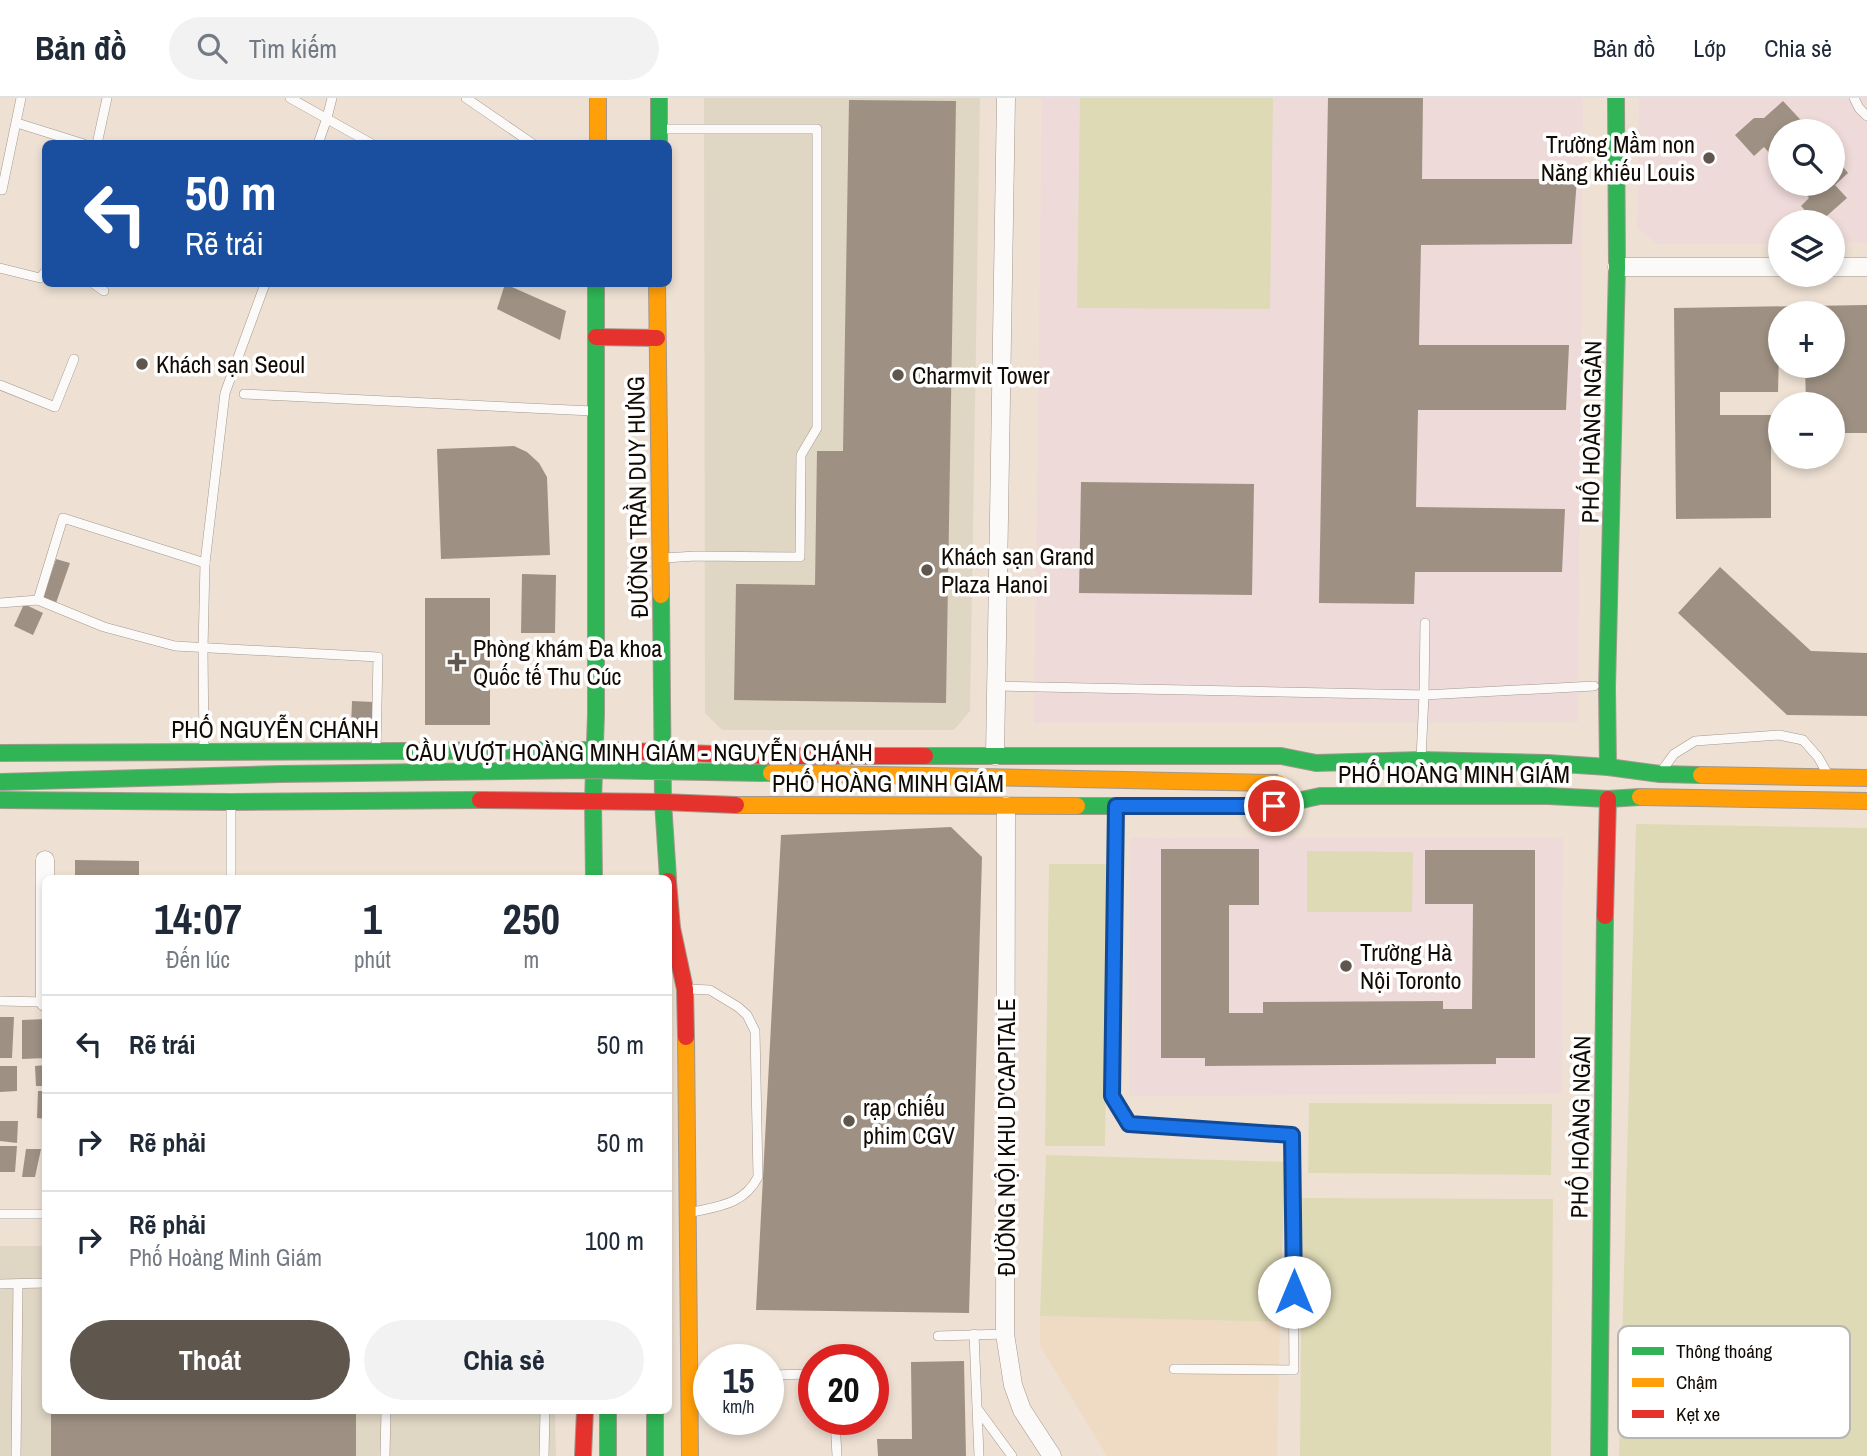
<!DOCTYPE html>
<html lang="vi">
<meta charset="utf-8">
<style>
body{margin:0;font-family:"Archivo Narrow",sans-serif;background:#f2f2f3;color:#1f2937;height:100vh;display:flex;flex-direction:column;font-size:26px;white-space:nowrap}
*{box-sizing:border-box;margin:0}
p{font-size:23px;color:#747a83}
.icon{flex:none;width:38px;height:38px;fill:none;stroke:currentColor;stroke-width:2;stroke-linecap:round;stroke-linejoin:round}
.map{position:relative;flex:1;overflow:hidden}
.panel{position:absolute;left:42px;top:777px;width:630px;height:539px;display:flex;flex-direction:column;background:#fff;border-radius:10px;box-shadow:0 4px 10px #0003}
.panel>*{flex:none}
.top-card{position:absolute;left:42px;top:42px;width:630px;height:147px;border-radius:10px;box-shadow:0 4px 10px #0003;background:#1a4fa0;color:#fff;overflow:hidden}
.controls{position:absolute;left:1768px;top:21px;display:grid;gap:14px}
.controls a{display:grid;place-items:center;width:77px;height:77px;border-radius:50%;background:#fff;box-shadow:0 4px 10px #0003;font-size:35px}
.speed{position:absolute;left:693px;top:1246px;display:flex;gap:14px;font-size:35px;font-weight:700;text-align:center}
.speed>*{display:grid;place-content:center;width:91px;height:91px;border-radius:50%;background:#fff;box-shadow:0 4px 10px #0003;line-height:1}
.speed small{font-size:18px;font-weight:400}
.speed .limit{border:10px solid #d22;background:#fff;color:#111}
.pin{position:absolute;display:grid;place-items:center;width:60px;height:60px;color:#fff;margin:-30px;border:4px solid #fff;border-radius:50%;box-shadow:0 2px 7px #0007}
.me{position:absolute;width:77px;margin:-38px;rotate:0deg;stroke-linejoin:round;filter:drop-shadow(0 0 5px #0008)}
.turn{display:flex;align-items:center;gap:24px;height:147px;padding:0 28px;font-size:32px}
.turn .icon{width:91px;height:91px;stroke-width:2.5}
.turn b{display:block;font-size:49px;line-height:60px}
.eta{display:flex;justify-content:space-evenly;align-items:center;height:119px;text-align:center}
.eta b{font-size:42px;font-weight:700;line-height:49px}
.primary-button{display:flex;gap:14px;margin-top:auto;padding:14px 28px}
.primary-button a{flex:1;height:80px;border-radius:42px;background:#5f564d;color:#fff;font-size:28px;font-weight:700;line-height:80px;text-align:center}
.primary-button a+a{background:#f2f2f3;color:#1f2937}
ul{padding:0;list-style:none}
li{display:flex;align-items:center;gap:21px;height:98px;padding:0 28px;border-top:2px solid #e0e1e3}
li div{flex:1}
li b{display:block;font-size:26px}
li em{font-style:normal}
header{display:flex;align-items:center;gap:42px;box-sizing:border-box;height:98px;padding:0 35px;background:#fff;border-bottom:2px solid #e0e1e3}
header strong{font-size:33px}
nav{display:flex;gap:38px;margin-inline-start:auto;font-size:24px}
.search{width:490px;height:63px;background:#f2f2f3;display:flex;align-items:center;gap:18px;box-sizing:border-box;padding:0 24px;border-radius:38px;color:#747a83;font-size:26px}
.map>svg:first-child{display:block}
</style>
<header>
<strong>Bản đồ</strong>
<div class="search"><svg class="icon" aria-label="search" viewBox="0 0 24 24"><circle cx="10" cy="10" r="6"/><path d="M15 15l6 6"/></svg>Tìm kiếm</div>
<nav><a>Bản đồ</a><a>Lớp</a><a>Chia sẻ</a></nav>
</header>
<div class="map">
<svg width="1867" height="1358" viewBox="0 0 1867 1358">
<rect width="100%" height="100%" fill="#eee1d4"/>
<g fill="#e0d6c4">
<path d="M704 0H980L970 613 954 632H722L705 615Z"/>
<path d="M0 1148H45L46 1312 555 1313 556 1358H0Z"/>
</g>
<path fill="#efdac4" d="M1040 1218 1280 1224 1277 1358H1107L1040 1248Z"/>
<g fill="#eedad9" fill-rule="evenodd">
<path d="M1042 0H1583L1578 624 1034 625Z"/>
<path d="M1639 0H1867V145H1832V124H1780V146H1657L1637 130ZM1780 33H1832V86H1780Z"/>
<path d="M1563 739 1562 996 1129 998 1130 740Z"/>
</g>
<g fill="#dedab6">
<path d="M1080 0H1273L1270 211 1077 210Z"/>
<path d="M1636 726 1867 730V1358H1619Z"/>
<path d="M1307 753 1413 754 1412 814H1307Z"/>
<path d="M1049 766H1109L1105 1048H1045Z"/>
<path d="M1309 1005 1552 1006 1551 1077 1308 1075Z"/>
<path d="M1046 1057 1285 1064 1280 1224 1040 1218Z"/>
<path d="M1302 1100 1553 1101 1551 1358H1300Z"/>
</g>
<g fill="#9e9183">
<path d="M1328 0H1423L1422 81H1577L1572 146 1421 147 1419 247H1569L1566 312H1418L1416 409 1565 411 1562 474H1415L1414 506 1319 505Z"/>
<path d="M849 2 956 3 946 605 734 602 736 486 815 487 817 353H843Z"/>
<path d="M1783 3 1811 33 1821 24 1829 33H1780V67L1764 49 1754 58 1735 37 1754 20H1764Z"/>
<path d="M1832 37 1843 48 1833 57 1848 75 1835 87 1847 100 1820 124H1816L1801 108 1809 100 1796 86H1832Z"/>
<path d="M505 186 566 213 560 242 497 211Z"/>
<path d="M1867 207V335H1832V306H1806L1805 268H1832V215H1780L1778 294H1720V317H1771V420L1676 421 1674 210Z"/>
<path d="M514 348 527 354 539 365 547 379 550 457 441 461 437 351Z"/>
<path d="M1081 384 1254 386 1252 497 1079 495Z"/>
<path d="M56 461 70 465 56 505 43 500Z"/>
<path d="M1720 469 1811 553 1867 555V618L1787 617 1678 515Z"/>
<path d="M522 476 556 477 555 535H521Z"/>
<rect x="425" y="500" width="65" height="127"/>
<path d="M24 506 43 515 33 537 14 528Z"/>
<path d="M352 603 374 604 372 629 351 628Z"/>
<path d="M951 729 982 759 969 1215 756 1212 781 737Z"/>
<path d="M1161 751H1259V807H1229V915H1263V904L1443 903V911H1472L1473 806H1425V752H1535V960H1496V966L1205 968V960H1161Z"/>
<path d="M75 762 139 763V780H75Z"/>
<path d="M0 919H14L12 960H0Z"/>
<path d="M46 921V960L22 961V922Z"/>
<path d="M46 967V988H36L35 968Z"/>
<path d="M0 968H17V993L0 994Z"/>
<path d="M38 993H46V1021L37 1020Z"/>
<path d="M0 1023H18L17 1045 0 1043Z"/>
<path d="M0 1048H17L15 1074H0Z"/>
<path d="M26 1051H41L35 1079H22Z"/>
<path d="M964 1263 966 1358H878L877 1341H912L911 1264Z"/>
<rect x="51" y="1312" width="305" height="46"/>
</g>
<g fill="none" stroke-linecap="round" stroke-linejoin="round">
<g stroke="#a2988e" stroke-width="10">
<g id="lane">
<path d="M290 0 372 46"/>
<path d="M466 0 533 46"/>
<path d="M1854 0 1859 10 1867 18"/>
<path d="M17 25 84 46"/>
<path d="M661 31H817V330L801 357 800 459 696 458 664 460"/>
<path d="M97 46 107 0"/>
<path d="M318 46 327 20 332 0"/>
<path d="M2 92 21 0"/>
<path d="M0 170 40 180 46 173"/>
<path d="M94 186 104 193"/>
<path d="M0 287 55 309 74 261"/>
<path d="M244 296 592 313"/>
<path d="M38 502 63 420 205 465"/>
<path d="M0 505 38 502 104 529 175 548 378 559 376 651"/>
<path d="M997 588 1424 597 1594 588"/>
<path d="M204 651 203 551 205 465 225 295 265 186"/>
<path d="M1421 661 1424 597 1425 525"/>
<path d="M1663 671 1674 656 1695 643 1779 637 1803 642 1818 659 1827 675"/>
<path d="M1116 712 1112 998 1129 1026 1292 1037 1294 1272 1174 1271"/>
<path d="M231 780V706"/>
<path d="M689 891 710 892 738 909 747 917 755 933 758 1079C744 1106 720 1108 693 1114"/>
<path d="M0 903 46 904"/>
<path d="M0 1116H46"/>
<path d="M0 1186 46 1185"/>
<path d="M974 1236 979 1358"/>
<path d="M938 1238 1005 1236"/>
<path d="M768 1277 814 1276"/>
<path d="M979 1313 1012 1358"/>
<path d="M835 1321 837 1358"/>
<path d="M16 1358 18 1186"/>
<path d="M385 1358 386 1312"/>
<path d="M544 1358 545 1312"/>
</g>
</g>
<g stroke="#a2988e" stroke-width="19">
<g id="street">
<path d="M1617 169H1780"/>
<path d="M1832 169H1867"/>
<path d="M995 658 1006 0"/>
<path d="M1006 708 1005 1236 1013 1287 1022 1312 1052 1358"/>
<path d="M45 762V904"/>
</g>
</g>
<g stroke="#a2988e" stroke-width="18">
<g id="fast">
<path d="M659 0V46"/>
<path d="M661 497 663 704 668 780"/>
<path d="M0 655 600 652"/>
<path d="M925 658H1281L1316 665 1421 662 1547 665 1608 669 1660 676 1701 677"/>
<path d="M1608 669 1607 589 1617 169 1616 0"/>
<path d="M0 702 231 704 480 702"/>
<path d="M1077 708H1274L1320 698H1548L1608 701 1640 699"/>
<path d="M594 780 593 703 596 616V186"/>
<path d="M668 850 672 830"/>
<path d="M608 1312V1358"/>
<path d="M655 1312V1358"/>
<path d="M1599 1358 1605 818"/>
</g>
</g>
<g stroke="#a2988e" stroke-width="18">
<g id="slow">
<path d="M598 0V46"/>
<path d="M657 186 661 497"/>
<path d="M1701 677 1867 680"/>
<path d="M1640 699 1867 703"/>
<path d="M736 707 1077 708"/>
<path d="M686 939 690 1358"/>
</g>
</g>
<g stroke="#a2988e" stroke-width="18">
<g id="jam">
<path d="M596 239 657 240"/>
<path d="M600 652 768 658H925"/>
<path d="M480 702 663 704 736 707"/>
<path d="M668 783 672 830 685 891 686 939"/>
<path d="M1605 818 1608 701"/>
<path d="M583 1358 585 1312"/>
</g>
</g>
<use href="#lane" stroke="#fcfaf9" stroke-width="9"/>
<use href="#street" stroke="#fcfaf9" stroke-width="18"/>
<use href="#fast" stroke="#30b455" stroke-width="16"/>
<use href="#slow" stroke="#ff9f0a" stroke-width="16"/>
<use href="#jam" stroke="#e5322d" stroke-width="16"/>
<g stroke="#a2988e" stroke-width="18" stroke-linecap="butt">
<path id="fast-bridge" d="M0 684 280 676 590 672 771 675"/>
</g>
<g stroke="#a2988e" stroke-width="18" stroke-linecap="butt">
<path id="slow-bridge" d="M771 675 1278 685"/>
</g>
<use href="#fast-bridge" stroke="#30b455" stroke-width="16"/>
<use href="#slow-bridge" stroke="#ff9f0a" stroke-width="16"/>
</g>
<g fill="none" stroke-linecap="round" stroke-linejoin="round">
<g stroke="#114b97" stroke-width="18">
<path id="route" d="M1274 708H1116L1112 998 1129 1026 1292 1037 1294 1194"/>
</g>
<use href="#route" stroke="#1a73e8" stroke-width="12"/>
</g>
<g fill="#5f564d" stroke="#fff" stroke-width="2.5">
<circle cx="1709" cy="60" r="7"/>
<circle cx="142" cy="266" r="7"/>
<circle cx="898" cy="277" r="7"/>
<circle cx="927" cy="472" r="7"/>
<path d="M453.5 553.5h7v7h7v7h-7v7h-7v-7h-7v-7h7z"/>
<circle cx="1346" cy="868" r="7"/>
<circle cx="849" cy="1023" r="7"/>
</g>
<g text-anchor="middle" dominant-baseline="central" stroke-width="7" stroke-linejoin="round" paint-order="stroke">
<g font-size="24" fill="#120b04" stroke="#fff" text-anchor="start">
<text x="1695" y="46" text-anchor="end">Trường Mầm non<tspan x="1695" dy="28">Năng khiếu Louis</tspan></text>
<text x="156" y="266">Khách sạn Seoul</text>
<text x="912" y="277">Charmvit Tower</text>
<text x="941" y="458">Khách sạn Grand<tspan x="941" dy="28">Plaza Hanoi</tspan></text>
<text x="473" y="550">Phòng khám Đa khoa<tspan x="473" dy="28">Quốc tế Thu Cúc</tspan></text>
<text x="1360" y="854">Trường Hà<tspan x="1360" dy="28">Nội Toronto</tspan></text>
<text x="863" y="1009">rạp chiếu<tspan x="863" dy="28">phim CGV</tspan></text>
</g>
<g font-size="24" fill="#120b04" stroke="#fff">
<text transform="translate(1591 334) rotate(-89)">PHỐ HOÀNG NGÂN</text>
<text transform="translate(637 399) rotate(-91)">ĐƯỜNG TRẦN DUY HƯNG</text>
<text x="275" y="631">PHỐ NGUYỄN CHÁNH</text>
<text x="639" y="654">CẦU VƯỢT HOÀNG MINH GIÁM - NGUYỄN CHÁNH</text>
<text x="1454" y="676">PHỐ HOÀNG MINH GIÁM</text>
<text x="888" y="685">PHỐ HOÀNG MINH GIÁM</text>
<text transform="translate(1580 1029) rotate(-89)">PHỐ HOÀNG NGÂN</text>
<text transform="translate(1006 1039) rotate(-90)">ĐƯỜNG NỘI KHU D'CAPITALE</text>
</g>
</g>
<rect x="1618" y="1228" width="232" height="112" rx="10" fill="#fff" stroke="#b8b6b4" stroke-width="2"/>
<rect x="1632" y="1249" width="32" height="8" fill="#30b455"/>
<rect x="1632" y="1280" width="32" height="9" fill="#ff9f0a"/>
<rect x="1632" y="1312" width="32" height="8" fill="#e5322d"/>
<g font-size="19" fill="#120b04">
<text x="1676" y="1260">Thông thoáng</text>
<text x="1676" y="1291">Chậm</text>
<text x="1676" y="1323">Kẹt xe</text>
</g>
</svg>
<div class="controls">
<a><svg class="icon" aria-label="search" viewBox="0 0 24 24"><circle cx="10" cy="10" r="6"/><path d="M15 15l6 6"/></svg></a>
<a><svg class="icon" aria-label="layers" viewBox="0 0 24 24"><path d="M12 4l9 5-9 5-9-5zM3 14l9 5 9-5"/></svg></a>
<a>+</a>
<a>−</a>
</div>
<div class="speed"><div>15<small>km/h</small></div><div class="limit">20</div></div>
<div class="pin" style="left:1274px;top:708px;background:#d93025"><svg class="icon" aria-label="arrive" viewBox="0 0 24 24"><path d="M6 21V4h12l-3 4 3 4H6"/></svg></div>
<svg class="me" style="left:1294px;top:1194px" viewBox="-20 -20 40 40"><circle r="19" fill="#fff"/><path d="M0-13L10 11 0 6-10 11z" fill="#1a73e8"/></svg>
<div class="top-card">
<div class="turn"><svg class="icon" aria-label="left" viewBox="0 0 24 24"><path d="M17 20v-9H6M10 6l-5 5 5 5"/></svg><div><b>50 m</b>Rẽ trái</div></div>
</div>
<section class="panel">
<div class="eta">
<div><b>14:07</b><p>Đến lúc</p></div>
<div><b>1</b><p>phút</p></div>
<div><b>250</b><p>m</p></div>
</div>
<ul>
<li><svg class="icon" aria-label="left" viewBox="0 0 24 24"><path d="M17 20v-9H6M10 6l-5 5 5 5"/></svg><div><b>Rẽ trái</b></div><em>50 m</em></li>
<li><svg class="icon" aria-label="right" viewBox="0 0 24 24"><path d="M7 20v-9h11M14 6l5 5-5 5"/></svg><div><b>Rẽ phải</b></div><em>50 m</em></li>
<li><svg class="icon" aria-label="right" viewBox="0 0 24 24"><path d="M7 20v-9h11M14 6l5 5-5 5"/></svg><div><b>Rẽ phải</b><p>Phố Hoàng Minh Giám</p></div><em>100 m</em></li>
</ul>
<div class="primary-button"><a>Thoát</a><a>Chia sẻ</a></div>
</section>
</div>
